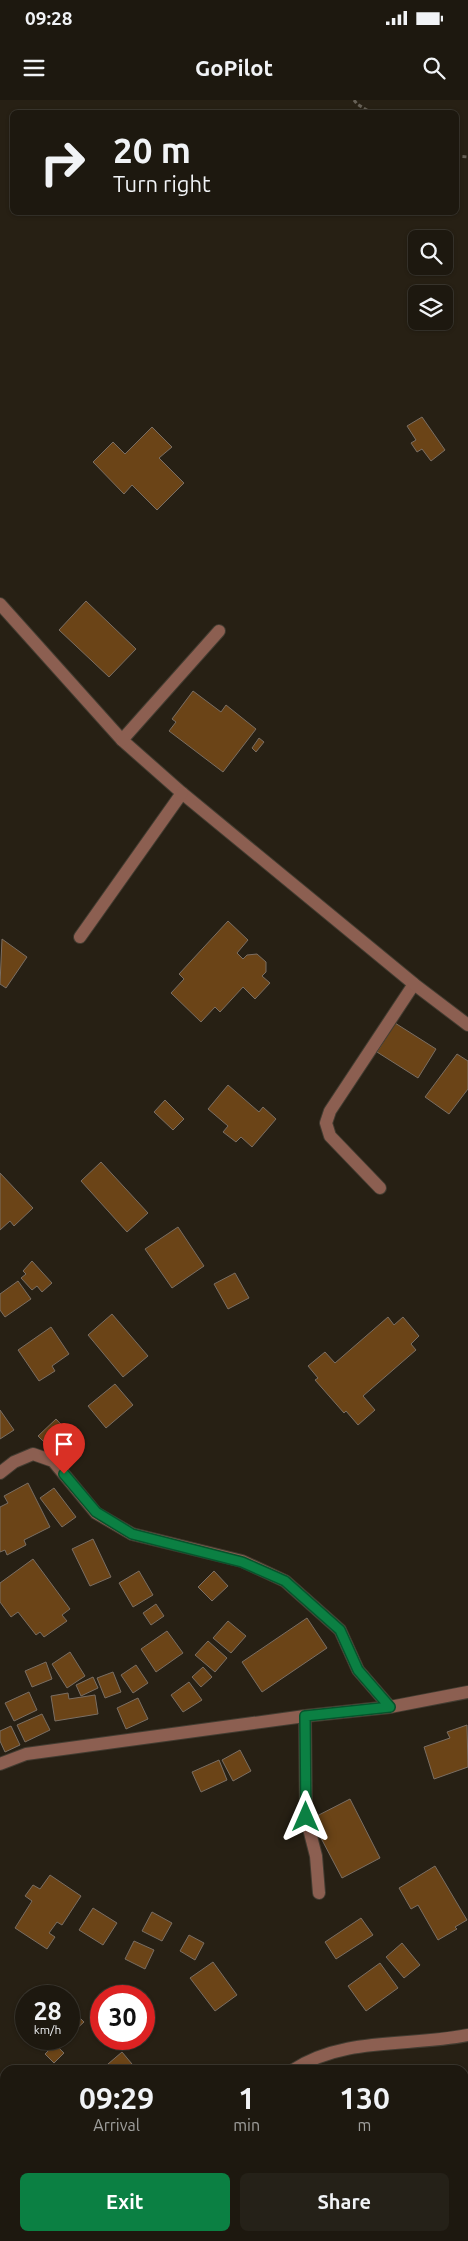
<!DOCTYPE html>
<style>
body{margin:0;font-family:Ubuntu,sans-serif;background:#252118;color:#f1f3f6;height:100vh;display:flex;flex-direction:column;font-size:19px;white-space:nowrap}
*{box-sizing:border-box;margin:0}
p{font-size:16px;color:#a0a09e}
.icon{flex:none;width:28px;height:28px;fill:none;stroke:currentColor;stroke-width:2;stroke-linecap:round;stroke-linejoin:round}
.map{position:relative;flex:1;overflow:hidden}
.sheet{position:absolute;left:0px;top:1965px;width:469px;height:176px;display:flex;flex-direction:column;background:#1d180f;border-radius:15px 15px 0 0;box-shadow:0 1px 4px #0004,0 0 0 1px #3b372f}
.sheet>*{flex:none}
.hud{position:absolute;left:10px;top:10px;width:449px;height:105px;border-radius:8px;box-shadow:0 1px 4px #0004,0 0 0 1px #3b372f;background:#1d180f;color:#f1f3f6;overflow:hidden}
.tools{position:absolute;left:408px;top:130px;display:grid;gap:10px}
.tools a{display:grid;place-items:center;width:45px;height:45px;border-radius:8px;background:#1d180f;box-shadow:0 1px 4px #0004,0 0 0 1px #3b372f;font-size:25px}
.speed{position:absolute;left:15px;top:1885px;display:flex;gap:10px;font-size:25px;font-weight:700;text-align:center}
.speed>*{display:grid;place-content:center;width:65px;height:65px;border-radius:50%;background:#1d180f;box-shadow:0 1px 4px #0004,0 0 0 1px #3b372f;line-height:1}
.speed small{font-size:12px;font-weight:400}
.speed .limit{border:8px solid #d22;background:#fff;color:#111}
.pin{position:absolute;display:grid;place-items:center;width:42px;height:42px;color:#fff;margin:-51px -21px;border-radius:50% 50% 50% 0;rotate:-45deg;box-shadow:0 0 5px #0007}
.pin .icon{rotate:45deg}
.me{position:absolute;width:55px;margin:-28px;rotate:0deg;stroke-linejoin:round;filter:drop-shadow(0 0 4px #0008)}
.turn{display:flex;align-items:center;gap:18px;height:105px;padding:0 20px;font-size:22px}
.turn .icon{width:65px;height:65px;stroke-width:2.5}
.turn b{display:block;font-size:35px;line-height:42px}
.eta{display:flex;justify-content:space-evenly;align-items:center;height:85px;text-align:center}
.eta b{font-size:30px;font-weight:600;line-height:35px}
.cta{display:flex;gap:10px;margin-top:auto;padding:10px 20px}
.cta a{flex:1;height:58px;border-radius:8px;background:#0b8043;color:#fff;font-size:20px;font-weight:600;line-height:58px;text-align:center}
.cta a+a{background:#252118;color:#f1f3f6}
.status{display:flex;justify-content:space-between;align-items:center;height:35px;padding:0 25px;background:#1d180f;direction:ltr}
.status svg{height:14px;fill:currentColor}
header{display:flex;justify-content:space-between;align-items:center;height:65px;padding:0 20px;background:#1d180f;font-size:22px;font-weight:600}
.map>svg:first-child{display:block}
</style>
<div class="status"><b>09:28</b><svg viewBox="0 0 49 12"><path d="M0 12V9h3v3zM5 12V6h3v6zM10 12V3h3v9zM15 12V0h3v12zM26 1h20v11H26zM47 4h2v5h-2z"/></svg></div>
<header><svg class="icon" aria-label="menu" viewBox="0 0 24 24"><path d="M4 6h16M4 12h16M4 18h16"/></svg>GoPilot<svg class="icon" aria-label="search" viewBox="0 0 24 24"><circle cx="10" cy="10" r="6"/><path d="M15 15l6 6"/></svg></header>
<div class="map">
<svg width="468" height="2141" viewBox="0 0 468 2141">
<rect width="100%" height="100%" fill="#272014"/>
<g fill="#6b4417" stroke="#7a6e63">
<path d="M422 317 445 350 431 361 422 349 417 352 411 343 416 340 407 326Z"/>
<path d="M152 327 172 347 159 358 184 383 157 410 132 385 124 394 93 362 113 342 125 354Z"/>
<path d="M86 501 136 549 109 577 59 530Z"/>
<path d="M193 591 221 612 226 605 256 629 223 672 169 631 176 622 172 619Z"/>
<path d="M259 638 264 642 256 652 252 648Z"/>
<path d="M228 821 248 840 237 853 243 859 247 855 257 854 266 862V872L262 876 270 883 255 899 243 887 220 912 215 907 201 922 171 893 184 879 179 874Z"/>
<path d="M2 839 27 857 6 888 0 884Z"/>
<path d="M395 923 436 949 418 978 377 952Z"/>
<path d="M457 954 468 961V989L449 1014 425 997Z"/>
<path d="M228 985 259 1012 263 1007 276 1019 252 1047 241 1037 236 1042 223 1032 228 1026 208 1009Z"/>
<path d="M165 1000 184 1019 173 1030 154 1012Z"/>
<path d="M101 1062 148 1113 127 1132 81 1081Z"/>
<path d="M0 1073 33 1108 14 1126 10 1121 0 1130Z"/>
<path d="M178 1127 204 1166 172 1188 145 1149Z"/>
<path d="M32 1161 52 1183 42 1192 37 1186 32 1190 21 1178 26 1174 23 1171Z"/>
<path d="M235 1173 249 1198 228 1209 214 1184Z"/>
<path d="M18 1181 31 1199 5 1217 0 1210V1194Z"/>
<path d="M112 1214 148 1256 123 1277 88 1235Z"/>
<path d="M388 1217 394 1225 403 1217 419 1236 411 1244 416 1250 363 1296 375 1310 358 1325 346 1311 344 1313 315 1280 318 1278 308 1266 325 1252 335 1263Z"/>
<path d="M51 1227 69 1254 52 1266 55 1271 39 1281 18 1250Z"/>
<path d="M115 1284 133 1305 106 1328 88 1306Z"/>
<path d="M0 1310 14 1330 0 1339Z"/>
<path d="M56 1319 77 1341 60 1358 38 1336Z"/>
<path d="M28 1383 50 1427 24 1440 26 1445 7 1455 5 1450 0 1452V1407L8 1403 4 1396Z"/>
<path d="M54 1388 76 1417 62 1427 40 1398Z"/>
<path d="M93 1439 111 1477 90 1486 72 1449Z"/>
<path d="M33 1459 70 1509 62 1515 67 1521 44 1537 40 1532 36 1535 18 1512 11 1517 0 1502V1483Z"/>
<path d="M139 1471 153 1495 133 1507 119 1483Z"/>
<path d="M214 1471 228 1486 212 1501 198 1487Z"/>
<path d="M156 1504 164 1516 151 1525 143 1513Z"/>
<path d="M307 1518 327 1548 262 1592 242 1562Z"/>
<path d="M228 1521 246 1536 231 1553 213 1538Z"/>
<path d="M167 1531 183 1553 156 1572 141 1549Z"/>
<path d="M208 1541 227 1558 215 1572 195 1555Z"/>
<path d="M70 1552 85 1576 67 1588 52 1564Z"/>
<path d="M46 1562 52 1579 32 1587 25 1571Z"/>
<path d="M136 1565 148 1583 133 1593 121 1575Z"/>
<path d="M203 1567 212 1577 201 1587 192 1577Z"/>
<path d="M113 1572 121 1592 105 1598 97 1578Z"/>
<path d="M93 1577 98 1588 81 1596 76 1585Z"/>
<path d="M189 1582 202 1600 183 1612 171 1595Z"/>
<path d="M29 1592 37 1610 14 1621 5 1603Z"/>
<path d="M68 1593 69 1599 95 1595 98 1614 55 1621 51 1596Z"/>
<path d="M138 1598 148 1619 126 1629 117 1608Z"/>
<path d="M42 1614 50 1630 25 1642 17 1625Z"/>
<path d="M467 1625 468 1667 434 1679 424 1647 450 1638 447 1632Z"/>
<path d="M11 1626 20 1645 5 1652 0 1641V1631Z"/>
<path d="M240 1650 251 1671 233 1681 222 1660Z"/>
<path d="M219 1660 227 1680 201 1692 192 1672Z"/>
<path d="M350 1699 380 1758 342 1778 311 1719Z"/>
<path d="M435 1766 467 1820 455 1827 457 1829 438 1840 418 1805 411 1809 399 1788Z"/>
<path d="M50 1775 81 1796 62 1825 57 1822 49 1833 55 1837 47 1849 15 1828 32 1801 25 1796 33 1785 40 1789Z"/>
<path d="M93 1808 117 1823 103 1845 79 1830Z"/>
<path d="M152 1812 172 1823 162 1841 142 1831Z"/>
<path d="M361 1818 373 1835 336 1859 325 1842Z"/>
<path d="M189 1835 204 1843 195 1860 180 1851Z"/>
<path d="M134 1841 154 1850 145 1869 125 1859Z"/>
<path d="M402 1843 420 1865 404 1878 386 1857Z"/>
<path d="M213 1862 237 1895 215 1911 190 1878Z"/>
<path d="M380 1863 398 1888 366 1911 348 1886Z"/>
<path d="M76 1914 84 1922 73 1932 69 1927V1920Z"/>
<path d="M55 1944 64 1953 54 1963 45 1954Z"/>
<path d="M122 1952 137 1970H101Z"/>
<path d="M99 2136H134L136 2141H101Z"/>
</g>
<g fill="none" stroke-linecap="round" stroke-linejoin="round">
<g stroke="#433c31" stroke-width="14">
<path id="lane" d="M380 1088 330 1036 326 1023 330 1011 414 884"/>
</g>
<g stroke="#433c31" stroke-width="14">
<g id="street">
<path d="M0 504 122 640 182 693 414 884 468 925"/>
<path d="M122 640 219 531"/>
<path d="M80 837 182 693"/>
<path d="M0 1373 14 1362 33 1354 53 1361 96 1413 132 1434 242 1461 285 1481 340 1530 358 1570 390 1607"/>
<path d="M305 1616 306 1717 316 1756 319 1793"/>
<path d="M0 1664 26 1654 305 1616 390 1607 468 1592"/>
<path d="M293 1970C345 1936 410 1947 468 1935"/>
<path d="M0 2141 5 2136"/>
</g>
</g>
<g stroke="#666056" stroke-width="3" stroke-dasharray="4 2.5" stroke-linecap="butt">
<path d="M354 0 357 4 370 12"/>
<path d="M456 56 468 57"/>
</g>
<use href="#lane" stroke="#8c5f51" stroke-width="12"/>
<use href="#street" stroke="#8c5f51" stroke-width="12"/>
</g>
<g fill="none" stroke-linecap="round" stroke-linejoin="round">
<g stroke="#07532c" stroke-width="12">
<path id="route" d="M64 1374 96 1412 132 1434 242 1462 285 1481 340 1530 358 1570 390 1607 305 1616 306 1717"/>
</g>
<use href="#route" stroke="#0b8043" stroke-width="9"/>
</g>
</svg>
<div class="tools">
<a><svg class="icon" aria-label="search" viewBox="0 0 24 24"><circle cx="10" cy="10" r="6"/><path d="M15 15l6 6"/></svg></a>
<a><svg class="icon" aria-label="layers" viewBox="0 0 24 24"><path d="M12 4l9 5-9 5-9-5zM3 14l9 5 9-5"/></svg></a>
</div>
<div class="speed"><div>28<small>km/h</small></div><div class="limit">30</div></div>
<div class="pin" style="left:64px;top:1374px;background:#d93025"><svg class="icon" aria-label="arrive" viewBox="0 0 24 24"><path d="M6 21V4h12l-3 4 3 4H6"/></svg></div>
<svg class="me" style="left:306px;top:1717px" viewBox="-20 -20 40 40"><path d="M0-17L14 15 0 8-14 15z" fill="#0b8043" stroke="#fff" stroke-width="4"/></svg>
<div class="hud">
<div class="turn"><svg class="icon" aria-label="right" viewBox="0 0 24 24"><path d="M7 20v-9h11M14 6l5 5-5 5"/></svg><div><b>20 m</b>Turn right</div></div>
</div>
<section class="sheet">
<div class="eta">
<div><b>09:29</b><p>Arrival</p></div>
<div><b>1</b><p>min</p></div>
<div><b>130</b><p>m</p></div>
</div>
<div class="cta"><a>Exit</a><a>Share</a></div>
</section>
</div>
